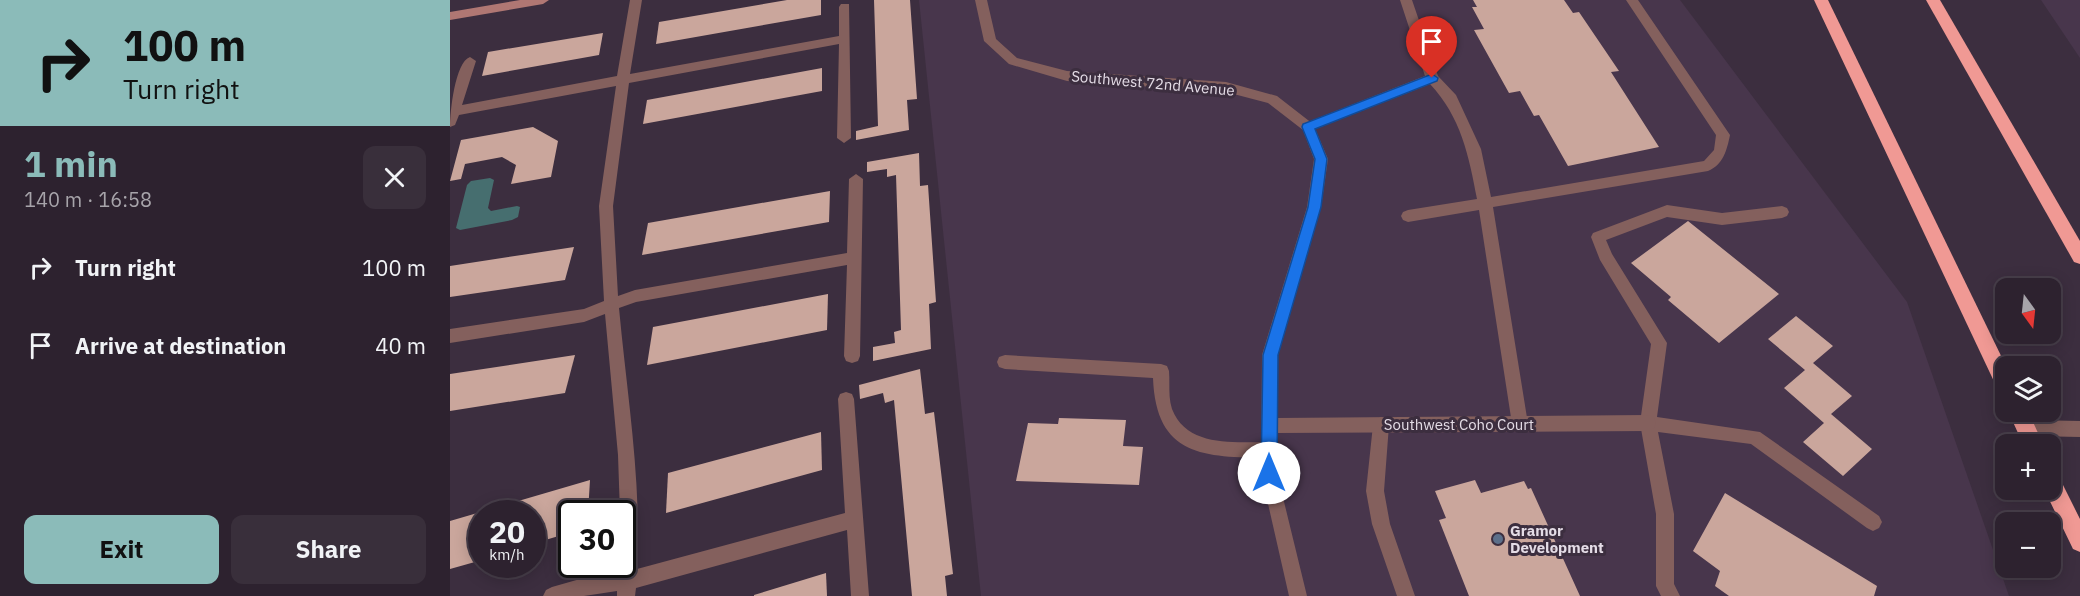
<!DOCTYPE html>
<meta charset="utf-8">
<style>
body{margin:0;font-family:"IBM Plex Sans",sans-serif;background:#392f3b;color:#f1f3f6;height:100vh;display:flex;flex-direction:column;font-size:22px;white-space:nowrap}
*{box-sizing:border-box;margin:0}
p{font-size:20px;color:#a7a4aa}
.icon{flex:none;width:33px;height:33px;fill:none;stroke:currentColor;stroke-width:2;stroke-linecap:round;stroke-linejoin:round}
.map{position:relative;flex:1;overflow:hidden}
.side{display:flex;flex-direction:column;background:#2d222f;width:450px}
.side>*{flex:none}
.guide{background:#8bbbb9;color:#111;overflow:hidden}
.needle{width:39px;rotate:165deg}
.buttons{position:absolute;left:1545px;top:278px;display:grid;gap:12px}
.buttons a{display:grid;place-items:center;width:66px;height:66px;border-radius:12px;background:#2d222f;box-shadow:0 3px 15px #0003,0 0 0 2px #483f4b;font-size:30px}
.speed{position:absolute;left:18px;top:500px;display:flex;gap:12px;font-size:30px;font-weight:700;text-align:center}
.speed>*{display:grid;place-content:center;width:78px;height:78px;border-radius:50%;background:#2d222f;box-shadow:0 3px 15px #0003,0 0 0 2px #483f4b;line-height:1}
.speed small{font-size:15px;font-weight:400}
.speed .limit{border:3px solid #111;border-radius:9px;background:#fff;color:#111}
.pin{position:absolute;display:grid;place-items:center;width:51px;height:51px;color:#fff;margin:-62px -26px;border-radius:50% 50% 50% 0;rotate:-45deg;box-shadow:0 0 6px #0007}
.pin .icon{rotate:45deg}
.me{position:absolute;width:66px;margin:-33px;rotate:0deg;stroke-linejoin:round;filter:drop-shadow(0 0 4px #0008)}
.turn{display:flex;align-items:center;gap:21px;height:126px;padding:0 24px;font-size:27px}
.turn .icon{width:78px;height:78px;stroke-width:2.5}
.turn b{display:block;font-size:42px;line-height:51px}
.round{display:grid;place-items:center;flex:none;width:63px;height:63px;border-radius:12px;background:#392f3b}
.head{display:flex;align-items:center;justify-content:space-between;height:102px;padding:0 24px}
h1{font-size:36px;font-weight:700;line-height:45px;color:#8bbbb9}
.primary-button{display:flex;gap:12px;margin-top:auto;padding:12px 24px}
.primary-button a{flex:1;height:69px;border-radius:12px;background:#8bbbb9;color:#111;font-size:24px;font-weight:700;line-height:69px;text-align:center}
.primary-button a+a{background:#392f3b;color:#f1f3f6}
ul{padding:0;list-style:none}
li{display:flex;align-items:center;gap:18px;height:78px;padding:0 24px}
li div{flex:1}
li b{display:block;font-size:22px}
li em{font-style:normal}
main{display:flex;flex:1;min-height:0}
.map>svg:first-child{display:block}
</style>
<main>
<section class="side">
<div class="guide">
<div class="turn"><svg class="icon" aria-label="right" viewBox="0 0 24 24"><path d="M7 20v-9h11M14 6l5 5-5 5"/></svg><div><b>100 m</b>Turn right</div></div>
</div>
<div class="head"><div><h1>1 min</h1><p>140 m · 16:58</p></div><a class="round"><svg class="icon" aria-label="close" viewBox="0 0 24 24"><path d="M6 6l12 12M18 6L6 18"/></svg></a></div>
<ul>
<li><svg class="icon" aria-label="right" viewBox="0 0 24 24"><path d="M7 20v-9h11M14 6l5 5-5 5"/></svg><div><b>Turn right</b></div><em>100 m</em></li>
<li><svg class="icon" aria-label="arrive" viewBox="0 0 24 24"><path d="M6 21V4h12l-3 4 3 4H6"/></svg><div><b>Arrive at destination</b></div><em>40 m</em></li>
</ul>
<div class="primary-button"><a>Exit</a><a>Share</a></div>
</section>
<div class="map">
<svg width="1630" height="596" viewBox="0 0 1630 596">
<rect width="100%" height="100%" fill="#3c2e3f"/>
<g fill="#48364c">
<path d="M469 0H1230L1457 302 1559 596H531Z"/>
<path d="M1591 0H1630V58Z"/>
</g>
<path fill="#466e6f" d="M40 178 44 180 38 208 41 211 67 206 70 207 68 217 62 220 10 230 6 228 17 185 21 181Z"/>
<g fill="#caa69c">
<path d="M337 0H371V15L206 44 209 22Z"/>
<path d="M424 0H460L467 99 457 100 459 130 406 140V131L428 126Z"/>
<path d="M1023 0H1114L1123 13 1129 12 1169 71 1161 72 1209 147 1118 166 1089 115 1084 116 1070 91 1059 93 1024 30 1034 29 1022 7H1027Z"/>
<path d="M153 33 149 55 32 76 38 52Z"/>
<path d="M372 68V91L193 124 197 100Z"/>
<path d="M83 127 108 141 101 177 61 184 66 165 52 157 15 164 11 179 0 181 11 140Z"/>
<path d="M469 153 470 186 478 185 486 302 479 304 481 349 423 361V347L445 343 444 332 451 330 446 175 437 177V169L417 172V162Z"/>
<path d="M380 191 379 222 192 255 198 223Z"/>
<path d="M1238 221 1329 294 1269 343 1218 300 1221 297 1181 263Z"/>
<path d="M124 247 115 280 0 297V266Z"/>
<path d="M378 294 377 330 197 365 203 327Z"/>
<path d="M1346 316 1383 346 1363 363 1402 396 1381 414 1422 449 1393 476 1353 442 1374 423 1334 388 1355 370 1318 339Z"/>
<path d="M125 355 115 393 0 411V374Z"/>
<path d="M470 369 475 414 484 412 503 574 495 576 497 596H462L444 400 435 403 433 393 410 399 409 385Z"/>
<path d="M609 418 676 420 673 446 693 447 689 485 566 481 578 423 608 424Z"/>
<path d="M371 432 372 470 216 513 218 473Z"/>
<path d="M140 480 138 513H122V532L82 544V513H32V560L0 569V521Z"/>
<path d="M1025 480 1031 493 1074 481 1078 489 1081 488 1130 596H1019L989 520 996 518 985 491Z"/>
<path d="M1275 493 1427 586 1424 596H1279L1265 586 1270 571 1243 551Z"/>
<path d="M376 573 377 596H304V595Z"/>
</g>
<g fill="none" stroke-linecap="round" stroke-linejoin="round">
<g fill="#84605d" fill-rule="evenodd">
<path d="M950 0H962L988 76 1006 95 1031 149 1041 197 1254 161 1264 150 1266 135 1176 0H1188L1280 135C1277 150 1273 165 1258 171L1043 207 1078 424 1076 429 1070 432 1064 429 1062 424 1029 210 958 222 953 220 951 216 953 212 958 210 1027 199C1019 156 1011 117 980 84L863 130 858 132 851 127 853 124 975 76Z"/>
<path d="M1217 205 1272 213 1332 206 1337 208 1339 212 1337 216 1332 218 1272 225 1217 217 1156 240 1162 254 1217 343 1207 417 1310 432 1429 516 1432 522 1429 528 1423 531 1417 528 1301 444 1208 432 1224 514V584L1230 596H1211L1206 586V514L1190 423 1201 344 1150 260 1141 237 1143 233Z"/>
<path d="M555 355 711 364 717 366 719 371C720 383 718 397 722 409 737 448 786 442 819 442L825 444 827 450 825 456 819 458C754 457 706 457 703 378L555 369 549 367 547 362 549 357Z"/>
<path d="M931 417 937 420 939 425 934 491 940 524 965 596H947L922 524 916 491 923 425 925 420Z"/>
<path d="M1576 420 1630 421V437L1576 436 1570 433 1568 428 1570 423Z"/>
</g>
<g fill="#84605d" fill-rule="evenodd">
<path d="M180 0H192L180 74 389 36V7L391 4H399L401 138 394 143 387 138 389 44 179 83 163 206 168 296 185 290 397 253 399 179 406 174 413 179 410 356 408 361 402 363 396 361 394 356 397 265 186 302 169 308C177 395 192 482 187 569L395 513 388 399 390 394 396 392 402 394 404 399 419 596H401L397 530 186 588 185 596H167V591L134 596H93L96 590 102 587 144 575 169 573V564H172V513H170L168 455 155 314 134 322 0 343V329L134 309 154 301 149 206 166 86 9 115 5 125 0 127C0 112 5 62 20 57L26 61 12 105 167 76Z"/>
<path d="M525 0H537L546 39 567 58 617 71 776 82 827 96 863 124 878 159 871 207 828 355 827 418 1198 415 1204 418 1206 423 1204 428 1198 431 827 433V473L857 596H839L811 473 812 355 857 207 864 159 853 130 818 103 776 92 617 81 559 64 534 41Z"/>
</g>
<path fill="#b07773" fill-rule="evenodd" d="M70 0H99L93 4 0 20V12Z"/>
<g fill="#f09994" fill-rule="evenodd">
<path d="M1364 0H1378L1556 366V394L1549 392Z"/>
<path d="M1476 0H1490L1630 241V264L1624 262Z"/>
<path d="M1558 411H1578L1593 444H1573Z"/>
<path d="M1600 470 1607 473 1630 519V552L1623 549 1594 489H1600Z"/>
</g>
</g>
<path fill="#1a73e8" stroke="#114b97" stroke-width="1.5" d="M982 74 988 78 987 81 865 129 877 159 871 207 828 355 827 473 825 478 819 480 814 478 811 473 813 355 858 207 865 159 852 127 853 124Z"/>
<circle fill="#5c6f8a" stroke="#3c2e3f" stroke-width="2" cx="1048" cy="539" r="6"/>
<g text-anchor="middle" dominant-baseline="central" stroke-width="6" stroke-linejoin="round" paint-order="stroke">
<g font-size="15" fill="#e4dce6" stroke="#3c2e3f">
<text transform="translate(703 83) rotate(5)">Southwest 72nd Avenue</text>
<text x="1009" y="424">Southwest Coho Court</text>
</g>
<g font-size="15" font-weight="bold" fill="#e4dce6" stroke="#3c2e3f" text-anchor="start">
<text x="1060" y="530">Gramor<tspan x="1060" dy="17">Development</tspan></text>
</g>
</g>
</svg>
<div class="buttons">
<a><svg class="needle" viewBox="-14 -14 28 28"><path d="M0-13l5 13h-10z" fill="#e53935"/><path d="M0 13l5-13h-10z" fill="#a7a4aa"/></svg></a>
<a><svg class="icon" aria-label="layers" viewBox="0 0 24 24"><path d="M12 4l9 5-9 5-9-5zM3 14l9 5 9-5"/></svg></a>
<a>+</a>
<a>−</a>
</div>
<div class="speed"><div>20<small>km/h</small></div><div class="limit">30</div></div>
<div class="pin" style="left:982px;top:78px;background:#d93025"><svg class="icon" aria-label="arrive" viewBox="0 0 24 24"><path d="M6 21V4h12l-3 4 3 4H6"/></svg></div>
<svg class="me" style="left:819px;top:473px" viewBox="-20 -20 40 40"><circle r="19" fill="#fff"/><path d="M0-13L10 11 0 6-10 11z" fill="#1a73e8"/></svg>
</div>
</main>
